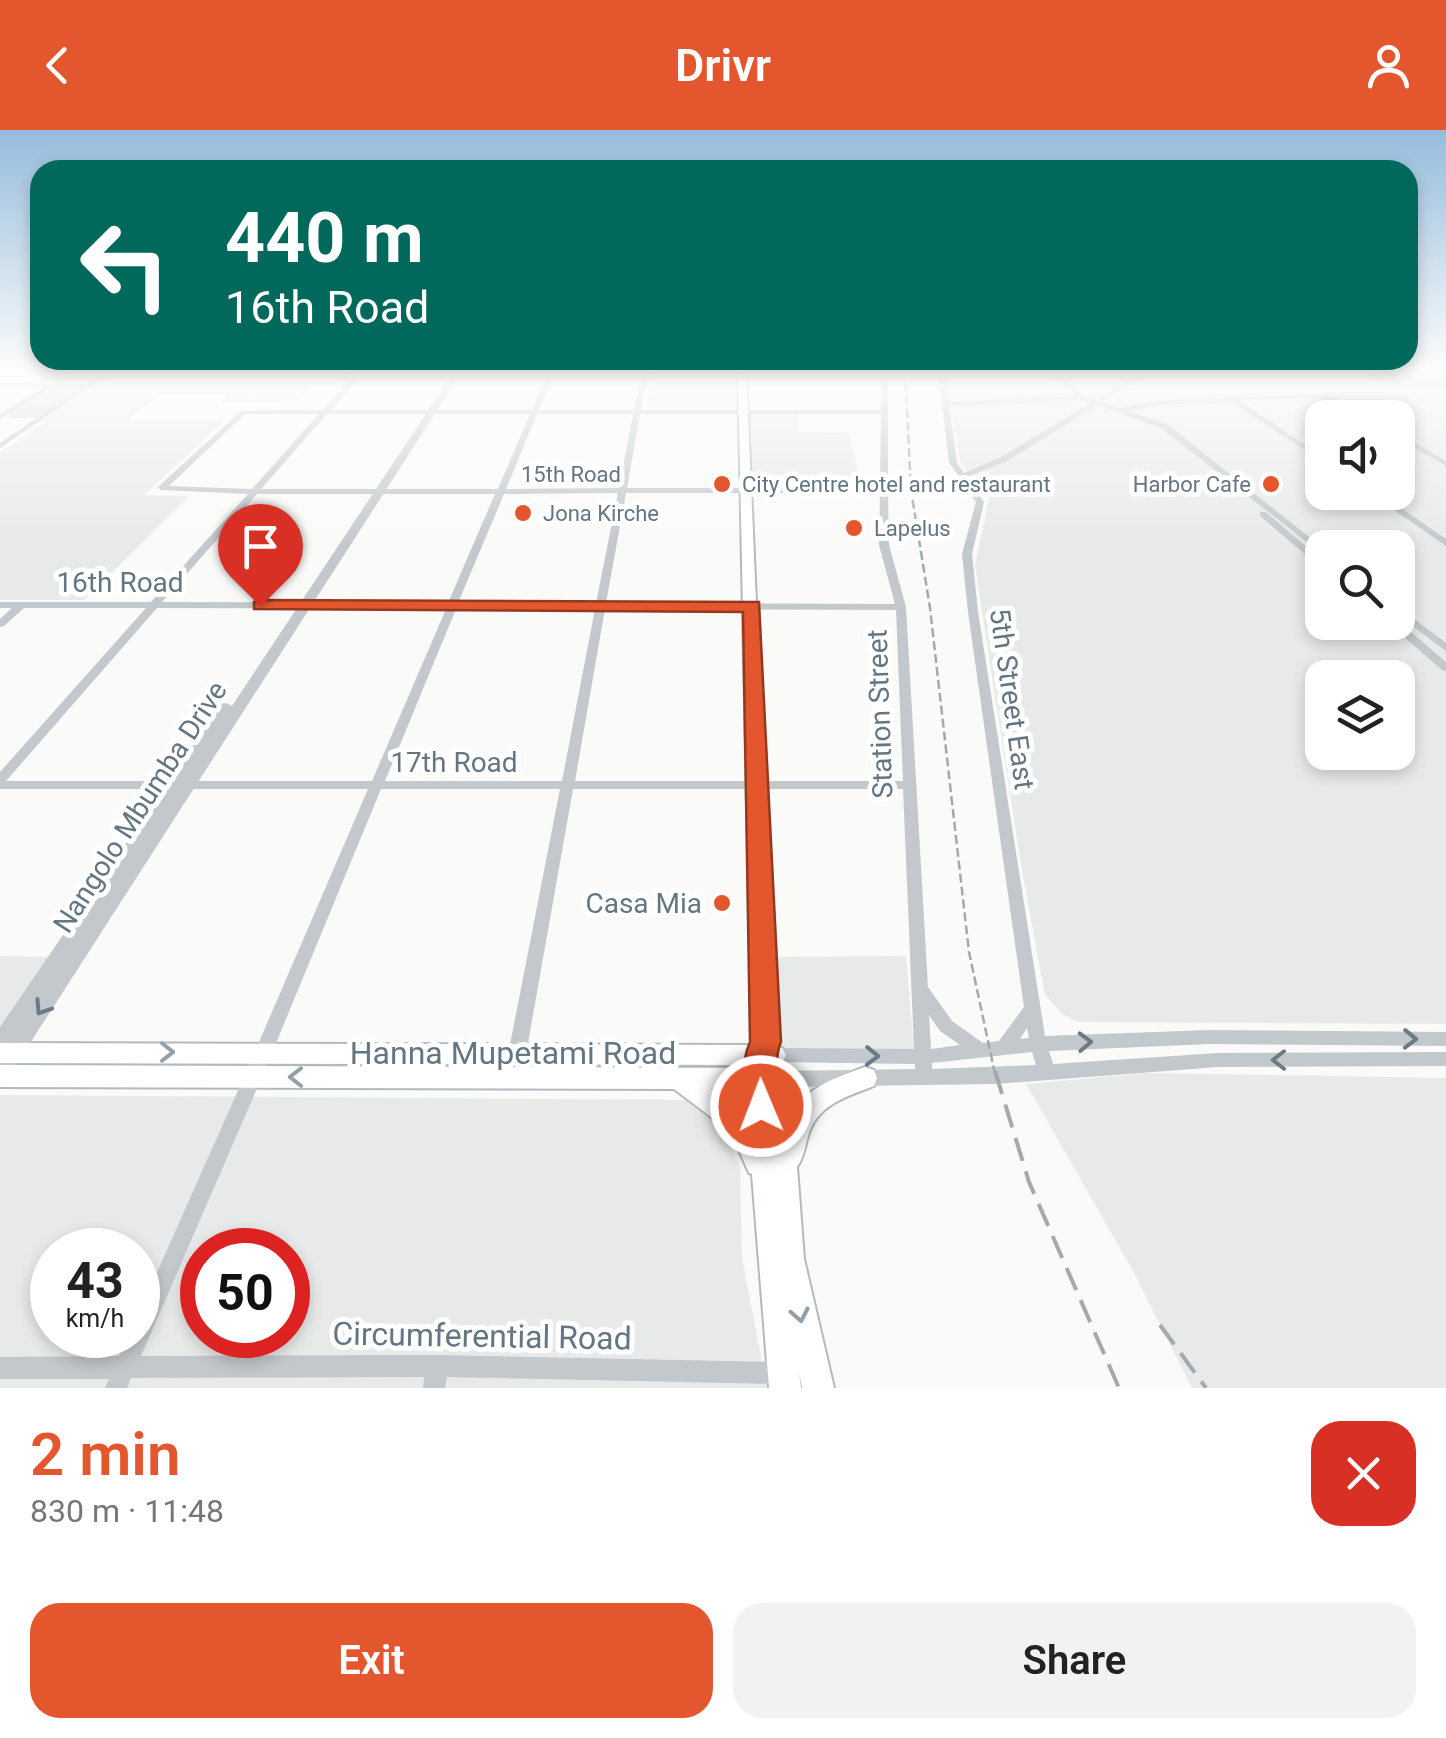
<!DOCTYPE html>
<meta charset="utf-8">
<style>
body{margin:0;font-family:Roboto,sans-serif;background:#f2f2f2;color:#222;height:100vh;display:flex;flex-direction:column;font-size:38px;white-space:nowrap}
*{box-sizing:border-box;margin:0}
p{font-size:32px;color:#767676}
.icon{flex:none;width:55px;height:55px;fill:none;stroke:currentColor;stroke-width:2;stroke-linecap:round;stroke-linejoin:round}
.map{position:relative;height:1258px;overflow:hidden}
.details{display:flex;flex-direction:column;background:#fff;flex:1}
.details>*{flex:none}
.hud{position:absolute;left:30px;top:30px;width:1388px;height:210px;border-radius:30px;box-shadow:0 5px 15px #0003;background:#00695c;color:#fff;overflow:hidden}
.fabs{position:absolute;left:1305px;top:270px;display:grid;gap:20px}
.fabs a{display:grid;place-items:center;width:110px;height:110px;border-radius:20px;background:#fff;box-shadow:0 5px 15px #0003;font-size:50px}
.speed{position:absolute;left:30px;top:1098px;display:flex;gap:20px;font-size:50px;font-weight:700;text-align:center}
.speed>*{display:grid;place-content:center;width:130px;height:130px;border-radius:50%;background:#fff;box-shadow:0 5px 15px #0003;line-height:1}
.speed small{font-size:25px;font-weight:400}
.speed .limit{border:15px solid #d22;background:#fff;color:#111}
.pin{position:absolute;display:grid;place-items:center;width:85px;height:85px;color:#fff;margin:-102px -42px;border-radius:50% 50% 50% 0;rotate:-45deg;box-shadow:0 0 10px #0007}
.pin .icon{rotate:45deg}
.me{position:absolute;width:110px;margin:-55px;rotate:359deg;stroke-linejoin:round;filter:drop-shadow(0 0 8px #0008)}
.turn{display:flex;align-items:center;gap:35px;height:210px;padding:0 30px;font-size:45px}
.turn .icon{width:130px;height:130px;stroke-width:2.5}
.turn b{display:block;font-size:70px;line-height:85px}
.round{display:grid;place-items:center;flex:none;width:105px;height:105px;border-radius:30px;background:#f2f2f2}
.summary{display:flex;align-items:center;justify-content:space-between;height:170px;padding:0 30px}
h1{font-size:60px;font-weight:600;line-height:75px;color:#e4572e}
.primary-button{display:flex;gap:20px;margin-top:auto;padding:20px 30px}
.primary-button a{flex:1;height:115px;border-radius:30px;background:#e4572e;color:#fff;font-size:40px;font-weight:600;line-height:115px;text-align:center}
.primary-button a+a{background:#f2f2f2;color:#222}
header{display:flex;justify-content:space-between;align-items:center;height:130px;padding:0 30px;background:#e4572e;color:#fff;font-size:45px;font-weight:600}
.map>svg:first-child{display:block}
</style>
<header><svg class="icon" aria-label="back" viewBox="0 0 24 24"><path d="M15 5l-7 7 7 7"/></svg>Drivr<svg class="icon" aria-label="person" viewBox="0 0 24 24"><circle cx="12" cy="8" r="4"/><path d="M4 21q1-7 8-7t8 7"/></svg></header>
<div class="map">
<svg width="1446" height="1258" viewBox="0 0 1446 1258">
<rect width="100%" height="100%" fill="#fafaf8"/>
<g fill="#e8e9e9" fill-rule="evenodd">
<path d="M114 240H354L342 254H315L298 270 221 273 228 265H160L127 291H224L144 365 189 366 84 470H0V322L47 291 39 289Z"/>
<path d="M653 240H740L741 280H646Z"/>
<path d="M943 240H1355L1400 256 1446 257V894L1077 892 1062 884 1045 865 1021 735 975 435 989 369 961 334ZM1322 288H1398V362H1322ZM1322 418H1398V492H1322ZM1322 548H1398V622H1322Z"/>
<path d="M747 282H799V302L849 303 863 361 749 359Z"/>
<path d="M0 826 49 827 0 900Z"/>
<path d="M906 826 914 920 774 919 772 827Z"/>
<path d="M1147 943 1446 948V1258H1192L1134 1143 1026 954Z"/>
<path d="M0 965 688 970 718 991 740 1037 742 1128 767 1258H0ZM52 1120H138V1205H52ZM202 1120H288V1205H202Z"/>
</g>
<path fill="#dadfd7" d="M52 257H83L38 288H10L9 283Z"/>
<path fill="#bbc7cb" d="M1355 240H1446V257L1400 256Z"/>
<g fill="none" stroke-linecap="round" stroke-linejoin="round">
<g stroke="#b3babf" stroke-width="4">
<path id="secondary" d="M738 240H746L775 915 782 918 786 925 783 931 791 949 793 982C808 956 838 947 865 937L874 940 877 948 874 956C850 965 820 974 810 1000 805 1013 805 1026 797 1037L804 1129 834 1258H802L799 1242 801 1258H769L752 1044 749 1043 731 1002 674 959 0 957V935L748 938V935L0 933V913L752 915ZM713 960H749V986Z"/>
</g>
<g fill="#c3c8cc" fill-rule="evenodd">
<path d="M107 240H115L0 318V313L81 258H51L0 289V284L43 257H0V253L87 254Z"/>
<path d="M358 240H365L331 280H532L549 240H555L539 280H634L642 240H648L641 280H881L882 240H888V358H911L958 345 949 333 938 240H944L949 272 1077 266 1045 240C1064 242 1077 264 1096 270L1145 240H1153L1102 272 1119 278 1160 271 1316 264 1337 268 1370 286C1358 288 1348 278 1335 272 1315 263 1264 270 1239 271L1322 326V331L1231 272 1160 275 1127 281 1167 294 1323 418 1322 424 1161 298 1097 275 1007 331 967 347 984 372 972 424 978 482 1045 906 1210 900 1446 902V916L1210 914 1049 921 1053 934 1218 923 1446 922V936L1218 937 995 954 779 957 773 954 770 949 773 944 779 941 915 939V934L774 932 768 930 765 925 768 920 774 918 914 919 903 659H573L525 930 522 935 516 937 510 935 507 930 560 659H381L262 947 141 1226 437 1225 781 1232 789 1235 792 1243 789 1251 781 1254 447 1247 445 1258H423L424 1247 131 1248 127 1258H105L109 1249H0V1227L119 1226 128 1205H138V1185L244 947 368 659H0V642L146 478H24L4 496 0 497V489L12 478H0V472H151L248 364 162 360 158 358 159 356 241 281 323 280ZM1082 270 1091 273 1001 327 964 343 957 333 949 276ZM245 284H319L252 359 169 356ZM327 284H530L498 359H261ZM537 284H633L619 358 506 359ZM640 284H881L880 358H627ZM960 350 976 372 962 424 968 482 1024 877 999 911 983 913 952 891 928 857 906 477 889 415 888 363 911 362ZM618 363 596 473H458L504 364ZM626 363H880L879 415 895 474 606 473ZM257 364H495L448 473 162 472ZM157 478 446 479 372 651H6ZM456 479H595L562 651H385ZM605 479 896 480 903 651H575ZM929 885 940 901 960 915 931 919ZM1027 898 1029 908 1020 909ZM1032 922 1036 935 932 939V933Z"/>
<path d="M1398 303 1446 331V336L1398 308Z"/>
<path d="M1368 362H1378L1446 409V416Z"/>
<path d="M1260 382H1266L1322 430V437L1319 436 1260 386Z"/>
<path d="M1398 477 1446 513V521L1398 485Z"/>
<path d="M1398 491 1446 532V541L1442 540 1387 492Z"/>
</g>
<path fill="#c3c8cc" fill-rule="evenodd" d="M455 240H463L7 949 0 952V925L2 922 0 923V897L221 574 226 573 232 576Z"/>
<use href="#secondary" fill="#fff" fill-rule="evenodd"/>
<path stroke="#a2aab0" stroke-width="2.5" stroke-dasharray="9 4" stroke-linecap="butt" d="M905 240 911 360 930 478 969 822 995 944"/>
<g stroke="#a2aab0" stroke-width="4" stroke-dasharray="24 11" stroke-linecap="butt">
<path d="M995 941 1029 1052 1119 1258"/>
<path d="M1160 1195 1206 1258"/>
</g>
</g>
<defs><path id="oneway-chevron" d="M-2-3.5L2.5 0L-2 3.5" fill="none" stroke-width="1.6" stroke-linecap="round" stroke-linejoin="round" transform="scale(2.5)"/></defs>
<g stroke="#6a7a87">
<use href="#oneway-chevron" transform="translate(42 878) rotate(123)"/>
<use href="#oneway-chevron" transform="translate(1410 909) rotate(1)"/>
<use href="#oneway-chevron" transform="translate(1085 912) rotate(-2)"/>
<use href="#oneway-chevron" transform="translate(872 926) rotate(1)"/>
<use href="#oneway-chevron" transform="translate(1279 930) rotate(180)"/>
</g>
<g stroke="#939fa8">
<use href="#oneway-chevron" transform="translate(167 922)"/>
<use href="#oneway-chevron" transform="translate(296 947) rotate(-180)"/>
<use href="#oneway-chevron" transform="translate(800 1185) rotate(79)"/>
</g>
<linearGradient id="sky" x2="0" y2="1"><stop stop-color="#96bcdc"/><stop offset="0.58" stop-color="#fdfdfc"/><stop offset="1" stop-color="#fdfdfc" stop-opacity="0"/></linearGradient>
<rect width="1446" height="416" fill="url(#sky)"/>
<path fill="#e4572e" stroke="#94391e" stroke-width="2.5" d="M260 470 759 472 781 912C771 936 784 963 773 986L761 990 750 986C740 966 741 932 750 912L743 482 254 479V472Z"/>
<g fill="#e4572e" stroke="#fff" stroke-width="4">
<circle cx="722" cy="354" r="10"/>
<circle cx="1271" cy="354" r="10"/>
<circle cx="523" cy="383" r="10"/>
<circle cx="854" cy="398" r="10"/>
<circle cx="722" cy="773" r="10"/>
</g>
<g text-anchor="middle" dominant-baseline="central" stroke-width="10" stroke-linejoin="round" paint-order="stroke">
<g font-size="22" fill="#657683" stroke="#fff">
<text x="571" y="344">15th Road</text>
</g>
<g font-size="22" fill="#657683" stroke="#fff" text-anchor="start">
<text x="742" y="354">City Centre hotel and restaurant</text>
<text x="1251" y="354" text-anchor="end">Harbor Cafe</text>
<text x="543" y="383">Jona Kirche</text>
<text x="874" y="398">Lapelus</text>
</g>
<g font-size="28" fill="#657683" stroke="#fff">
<text x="120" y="452">16th Road</text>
<text transform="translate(1012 569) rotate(82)">5th Street East</text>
<text transform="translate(880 584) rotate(-92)">Station Street</text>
<text x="454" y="632">17th Road</text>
<text transform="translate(140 677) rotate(-57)">Nangolo Mbumba Drive</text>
</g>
<g font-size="28" fill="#657683" stroke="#fff" text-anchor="end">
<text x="702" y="773">Casa Mia</text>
</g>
<g font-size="32" fill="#657683" stroke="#fff">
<text x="513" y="923">Hanna Mupetami Road</text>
<text transform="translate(482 1206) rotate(1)">Circumferential Road</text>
</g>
</g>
</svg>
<div class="fabs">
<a><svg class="icon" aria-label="sound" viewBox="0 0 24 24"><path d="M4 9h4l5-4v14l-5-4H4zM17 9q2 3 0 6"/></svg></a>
<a><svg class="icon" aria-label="search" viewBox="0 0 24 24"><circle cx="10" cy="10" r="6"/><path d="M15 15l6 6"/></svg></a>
<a><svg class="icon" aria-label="layers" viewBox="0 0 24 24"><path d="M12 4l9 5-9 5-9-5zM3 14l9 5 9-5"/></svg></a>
</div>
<div class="speed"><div>43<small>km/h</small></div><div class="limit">50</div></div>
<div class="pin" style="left:260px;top:476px;background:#d93025"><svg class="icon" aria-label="arrive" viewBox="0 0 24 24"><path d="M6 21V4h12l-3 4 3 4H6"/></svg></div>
<svg class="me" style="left:761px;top:976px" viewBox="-20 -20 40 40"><circle r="17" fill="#e4572e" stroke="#fff" stroke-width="3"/><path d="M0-11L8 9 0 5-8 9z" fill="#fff"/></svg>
<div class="hud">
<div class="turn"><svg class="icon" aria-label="left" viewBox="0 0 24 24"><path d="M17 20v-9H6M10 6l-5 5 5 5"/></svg><div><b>440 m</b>16th Road</div></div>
</div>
</div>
<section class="details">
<div class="summary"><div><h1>2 min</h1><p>830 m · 11:48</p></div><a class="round" style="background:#d93025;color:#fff"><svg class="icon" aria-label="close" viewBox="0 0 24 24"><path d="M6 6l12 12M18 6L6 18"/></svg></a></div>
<div class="primary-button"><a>Exit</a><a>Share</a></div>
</section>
